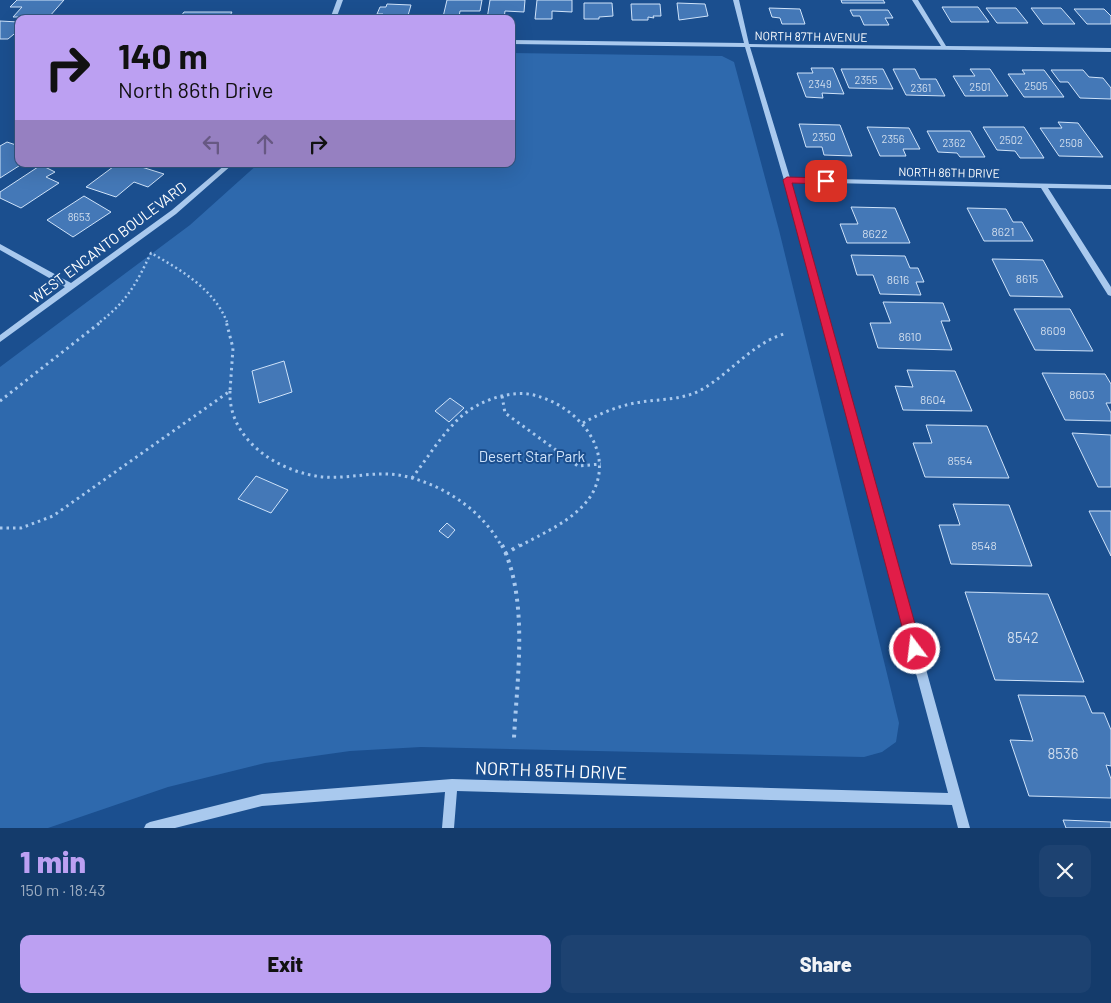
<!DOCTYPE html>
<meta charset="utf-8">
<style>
body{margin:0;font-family:Barlow,sans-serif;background:#1d4271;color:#f1f3f6;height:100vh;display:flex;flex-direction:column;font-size:19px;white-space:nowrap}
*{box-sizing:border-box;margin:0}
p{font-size:16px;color:#9dadc1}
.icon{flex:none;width:28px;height:28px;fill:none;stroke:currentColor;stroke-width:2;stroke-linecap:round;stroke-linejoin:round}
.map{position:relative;height:828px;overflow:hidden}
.panel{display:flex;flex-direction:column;background:#143b6b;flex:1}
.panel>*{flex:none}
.guide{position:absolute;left:15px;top:15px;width:500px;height:152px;border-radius:10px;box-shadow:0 5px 20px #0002,0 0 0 1px #33557e;background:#bca0f2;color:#111;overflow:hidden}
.pin{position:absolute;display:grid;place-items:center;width:42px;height:42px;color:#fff;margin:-21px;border-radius:10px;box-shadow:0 2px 8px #0006}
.me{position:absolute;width:55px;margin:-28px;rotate:345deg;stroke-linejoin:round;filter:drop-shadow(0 0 4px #0008)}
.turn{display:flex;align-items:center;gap:18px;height:105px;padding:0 20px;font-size:22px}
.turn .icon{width:65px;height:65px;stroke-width:2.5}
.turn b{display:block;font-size:35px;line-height:42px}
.lanes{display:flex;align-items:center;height:48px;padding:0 20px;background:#0003;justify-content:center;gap:25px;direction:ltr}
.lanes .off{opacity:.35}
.round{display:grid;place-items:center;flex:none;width:52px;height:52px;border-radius:10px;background:#1d4271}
.head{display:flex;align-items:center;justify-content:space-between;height:85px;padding:0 20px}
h1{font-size:30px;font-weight:800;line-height:38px;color:#bca0f2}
.action{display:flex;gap:10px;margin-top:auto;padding:10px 20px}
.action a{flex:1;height:58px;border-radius:10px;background:#bca0f2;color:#111;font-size:20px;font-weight:800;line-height:58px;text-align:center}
.action a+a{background:#1d4271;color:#f1f3f6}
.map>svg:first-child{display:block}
</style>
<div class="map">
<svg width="1111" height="828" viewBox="0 0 1111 828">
<rect width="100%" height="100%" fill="#1b4f8f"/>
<path fill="#2e69ad" d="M511 53 722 56 734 62 779 230 899 723 896 742 882 752 864 757 421 747 350 751 265 763 168 787 48 828H0V367L190 225 258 164H511Z"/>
<g fill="#4478b7" stroke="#cfe3fa">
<path d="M17 0H64L49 17H13L22 7H10Z"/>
<path d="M447 0H482L480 11H460L459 17H443Z"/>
<path d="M490 0H525L524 12 505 11 504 19H487Z"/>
<path d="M537 0H572V12L552 11V19H535Z"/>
<path d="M841 0H883L885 3H842Z"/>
<path d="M584 3H612L613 16 599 17V19H584Z"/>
<path d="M677 3 705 4 708 16 679 20Z"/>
<path d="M387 4 411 5 407 19H381L383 14H377L380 7H386Z"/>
<path d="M631 4H660L661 16H653L654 18 648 17V20H632Z"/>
<path d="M942 7H978L989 22H951Z"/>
<path d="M769 8 800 9 805 24H782L780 18 772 17Z"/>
<path d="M986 8H1016L1028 23H997Z"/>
<path d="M1031 8H1061L1075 24H1043Z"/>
<path d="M1074 9H1104L1111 16V24H1087Z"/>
<path d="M850 10H888L893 18H885L889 25H864L860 16H853Z"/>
<path d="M184 12H232L228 19H179Z"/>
<path d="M0 21 19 22V30L8 39H0Z"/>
<path d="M811 68H833L844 94 822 93 823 98 806 97 797 73H813Z"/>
<path d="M841 69H883L893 89 849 88Z"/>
<path d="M893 69H915L920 79H936L945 96 906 95Z"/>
<path d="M970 69H990L1008 96H965L953 76H975Z"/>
<path d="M1022 70H1044L1064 97H1024L1008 74H1025Z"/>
<path d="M1051 70H1083L1089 77 1103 78 1111 88V99L1080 98 1068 82H1060Z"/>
<path d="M1058 122 1078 123 1103 157 1059 156 1040 128H1062Z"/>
<path d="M799 124 840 125 852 156 824 155 822 147H806Z"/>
<path d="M867 127 909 128 920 149H903L906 156H880Z"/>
<path d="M983 127H1024L1044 158H1020L1015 151 997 150Z"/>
<path d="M927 131H970L985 157H960L957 153 938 152Z"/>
<path d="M7 142 19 146V164H22L0 178V146Z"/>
<path d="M117 164H132L164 174 148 187 134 182 116 197 86 187Z"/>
<path d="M41 165 55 172 46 177 59 183 21 208 0 198V192Z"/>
<path d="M84 196 111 212 73 237 47 220Z"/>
<path d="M851 207 895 208 910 243H847L840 224H858Z"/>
<path d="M967 208 1006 209 1013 222H1022L1033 241H984Z"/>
<path d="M851 255 905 256 910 268H918L924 282H916L921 295 880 294 873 275H857Z"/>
<path d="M992 259 1043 260 1063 297 1010 296Z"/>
<path d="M883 302 943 303 950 321H941L952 350 878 348 870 323H891Z"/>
<path d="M1014 309H1070L1093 351 1035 350Z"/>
<path d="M284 361 292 392 259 403 252 371Z"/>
<path d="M907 370 955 371 972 411 903 410 895 386 913 387Z"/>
<path d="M1042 373 1105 374 1111 384V403H1106L1111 413V421L1065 420Z"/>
<path d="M450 398 464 408 449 422 435 411Z"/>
<path d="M926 425 987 426 1009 478 925 477 913 443H932Z"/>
<path d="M1072 433 1111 435V487H1098Z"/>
<path d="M256 476 288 490 271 513 238 499Z"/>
<path d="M953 504 1009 505 1032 566 951 564 939 525H960Z"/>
<path d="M1089 511H1111V556Z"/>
<path d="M447 523 455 530 448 538 439 531Z"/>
<path d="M965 592 1048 594 1084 682 995 680Z"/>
<path d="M1018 695 1085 696 1092 713H1104L1111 730V766L1106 765 1111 779V798L1029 796 1010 740 1033 741Z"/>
<path d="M1063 820 1111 822V828H1066Z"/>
</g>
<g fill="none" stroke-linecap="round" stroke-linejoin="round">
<path stroke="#a9c9ee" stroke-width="2.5" stroke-dasharray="2 3" stroke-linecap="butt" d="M100 322C128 300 136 284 151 253 181 270 214 289 227 322"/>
<g stroke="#a9c9ee" stroke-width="3" stroke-dasharray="2.5 4" stroke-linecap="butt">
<path d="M230 391C228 440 279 473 324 477 351 479 377 470 404 476 444 485 482 510 502 547"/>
<path d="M502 396 505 413 578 466 601 464"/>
<path d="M0 401 102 321"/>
<path d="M583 423C601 413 620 405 641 402 661 399 682 400 701 390 731 373 753 342 787 333"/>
<path d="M412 478C431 454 450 419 478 405 495 396 519 390 537 396 578 407 616 451 592 494 576 520 543 533 518 547"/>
<path d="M0 528H21L53 516 230 391 233 348 226 321"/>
</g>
<g stroke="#a9c9ee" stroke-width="4" stroke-dasharray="3 5" stroke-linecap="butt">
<path d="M502 545C529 600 517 678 514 738"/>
<path d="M505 554 520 545"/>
</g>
<g fill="#a9c9ee" fill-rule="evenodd">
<path d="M337 0H343L336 19H330Z"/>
<path d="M733 0H739L749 44 941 46 912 0H918L946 46 1111 48V52L750 47 790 178 1111 185V189L1048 188 1111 287V296L1108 295 1041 188 791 182 970 828H958L952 805 457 791 454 828H442L445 792 262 806 175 828H144L146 824 150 822 262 794 452 779 948 793 784 180 745 47 511 44V40L744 43Z"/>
<path d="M226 164H233L176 214 0 342V335L65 287 0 250V244L71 283 172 210Z"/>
</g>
</g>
<path fill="#e11d48" stroke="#92132f" d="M787 177 826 178 831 181 826 184 792 183 922 649 920 654 915 656 910 654 908 649 783 180Z"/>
<g text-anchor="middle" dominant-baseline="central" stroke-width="4" stroke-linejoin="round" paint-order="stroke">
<g font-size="11" fill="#d0dded">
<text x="866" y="79">2355</text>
<text x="820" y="83">2349</text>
<text x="1036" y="85">2505</text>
<text x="980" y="86">2501</text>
<text x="921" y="87">2361</text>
<text x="824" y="136">2350</text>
<text x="893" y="138">2356</text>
<text x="1011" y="139">2502</text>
<text x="954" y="142">2362</text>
<text x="1071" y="142">2508</text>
<text x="79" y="216">8653</text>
</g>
<g font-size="12" fill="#fff" stroke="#1b4f8f">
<text transform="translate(811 36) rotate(1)">NORTH 87TH AVENUE</text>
<text transform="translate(949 172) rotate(1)">NORTH 86TH DRIVE</text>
</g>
<g font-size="12" fill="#d0dded">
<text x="1003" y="231">8621</text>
<text x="875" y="233">8622</text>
<text x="1027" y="278">8615</text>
<text x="898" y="279">8616</text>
<text x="1053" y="330">8609</text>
<text x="910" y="336">8610</text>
<text x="1082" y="394">8603</text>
<text x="933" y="399">8604</text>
<text x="960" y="460">8554</text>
<text x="984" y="545">8548</text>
</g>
<g font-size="15" fill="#fff" stroke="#1b4f8f">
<text transform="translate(108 242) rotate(-37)">WEST ENCANTO BOULEVARD</text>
</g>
<g font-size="15" fill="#cfe3fa" stroke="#1b4f8f">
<text x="532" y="456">Desert Star Park</text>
</g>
<g font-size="15" fill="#d0dded">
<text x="1023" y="637">8542</text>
<text x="1063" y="753">8536</text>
</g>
<g font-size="18" fill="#fff" stroke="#1b4f8f">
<text transform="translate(551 770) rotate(2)">NORTH 85TH DRIVE</text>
</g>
</g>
</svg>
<div class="pin" style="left:826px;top:181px;background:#d93025"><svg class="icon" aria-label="arrive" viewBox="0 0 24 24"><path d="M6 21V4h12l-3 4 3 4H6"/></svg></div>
<svg class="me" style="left:915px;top:649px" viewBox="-20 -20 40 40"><circle r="17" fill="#e11d48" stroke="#fff" stroke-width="3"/><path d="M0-11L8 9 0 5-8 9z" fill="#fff"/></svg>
<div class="guide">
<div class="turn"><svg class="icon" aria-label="right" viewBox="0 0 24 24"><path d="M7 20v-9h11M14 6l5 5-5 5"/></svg><div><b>140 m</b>North 86th Drive</div></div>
<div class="lanes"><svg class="icon off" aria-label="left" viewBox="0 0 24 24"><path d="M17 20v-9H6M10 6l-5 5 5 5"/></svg><svg class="icon off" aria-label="ahead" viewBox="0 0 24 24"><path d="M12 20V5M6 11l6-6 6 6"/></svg><svg class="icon" aria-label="right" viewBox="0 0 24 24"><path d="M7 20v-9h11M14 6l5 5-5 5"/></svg></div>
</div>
</div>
<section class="panel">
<div class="head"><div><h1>1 min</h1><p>150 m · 18:43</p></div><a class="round"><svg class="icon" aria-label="close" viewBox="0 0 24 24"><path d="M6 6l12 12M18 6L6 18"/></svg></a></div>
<div class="action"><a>Exit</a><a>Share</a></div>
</section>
